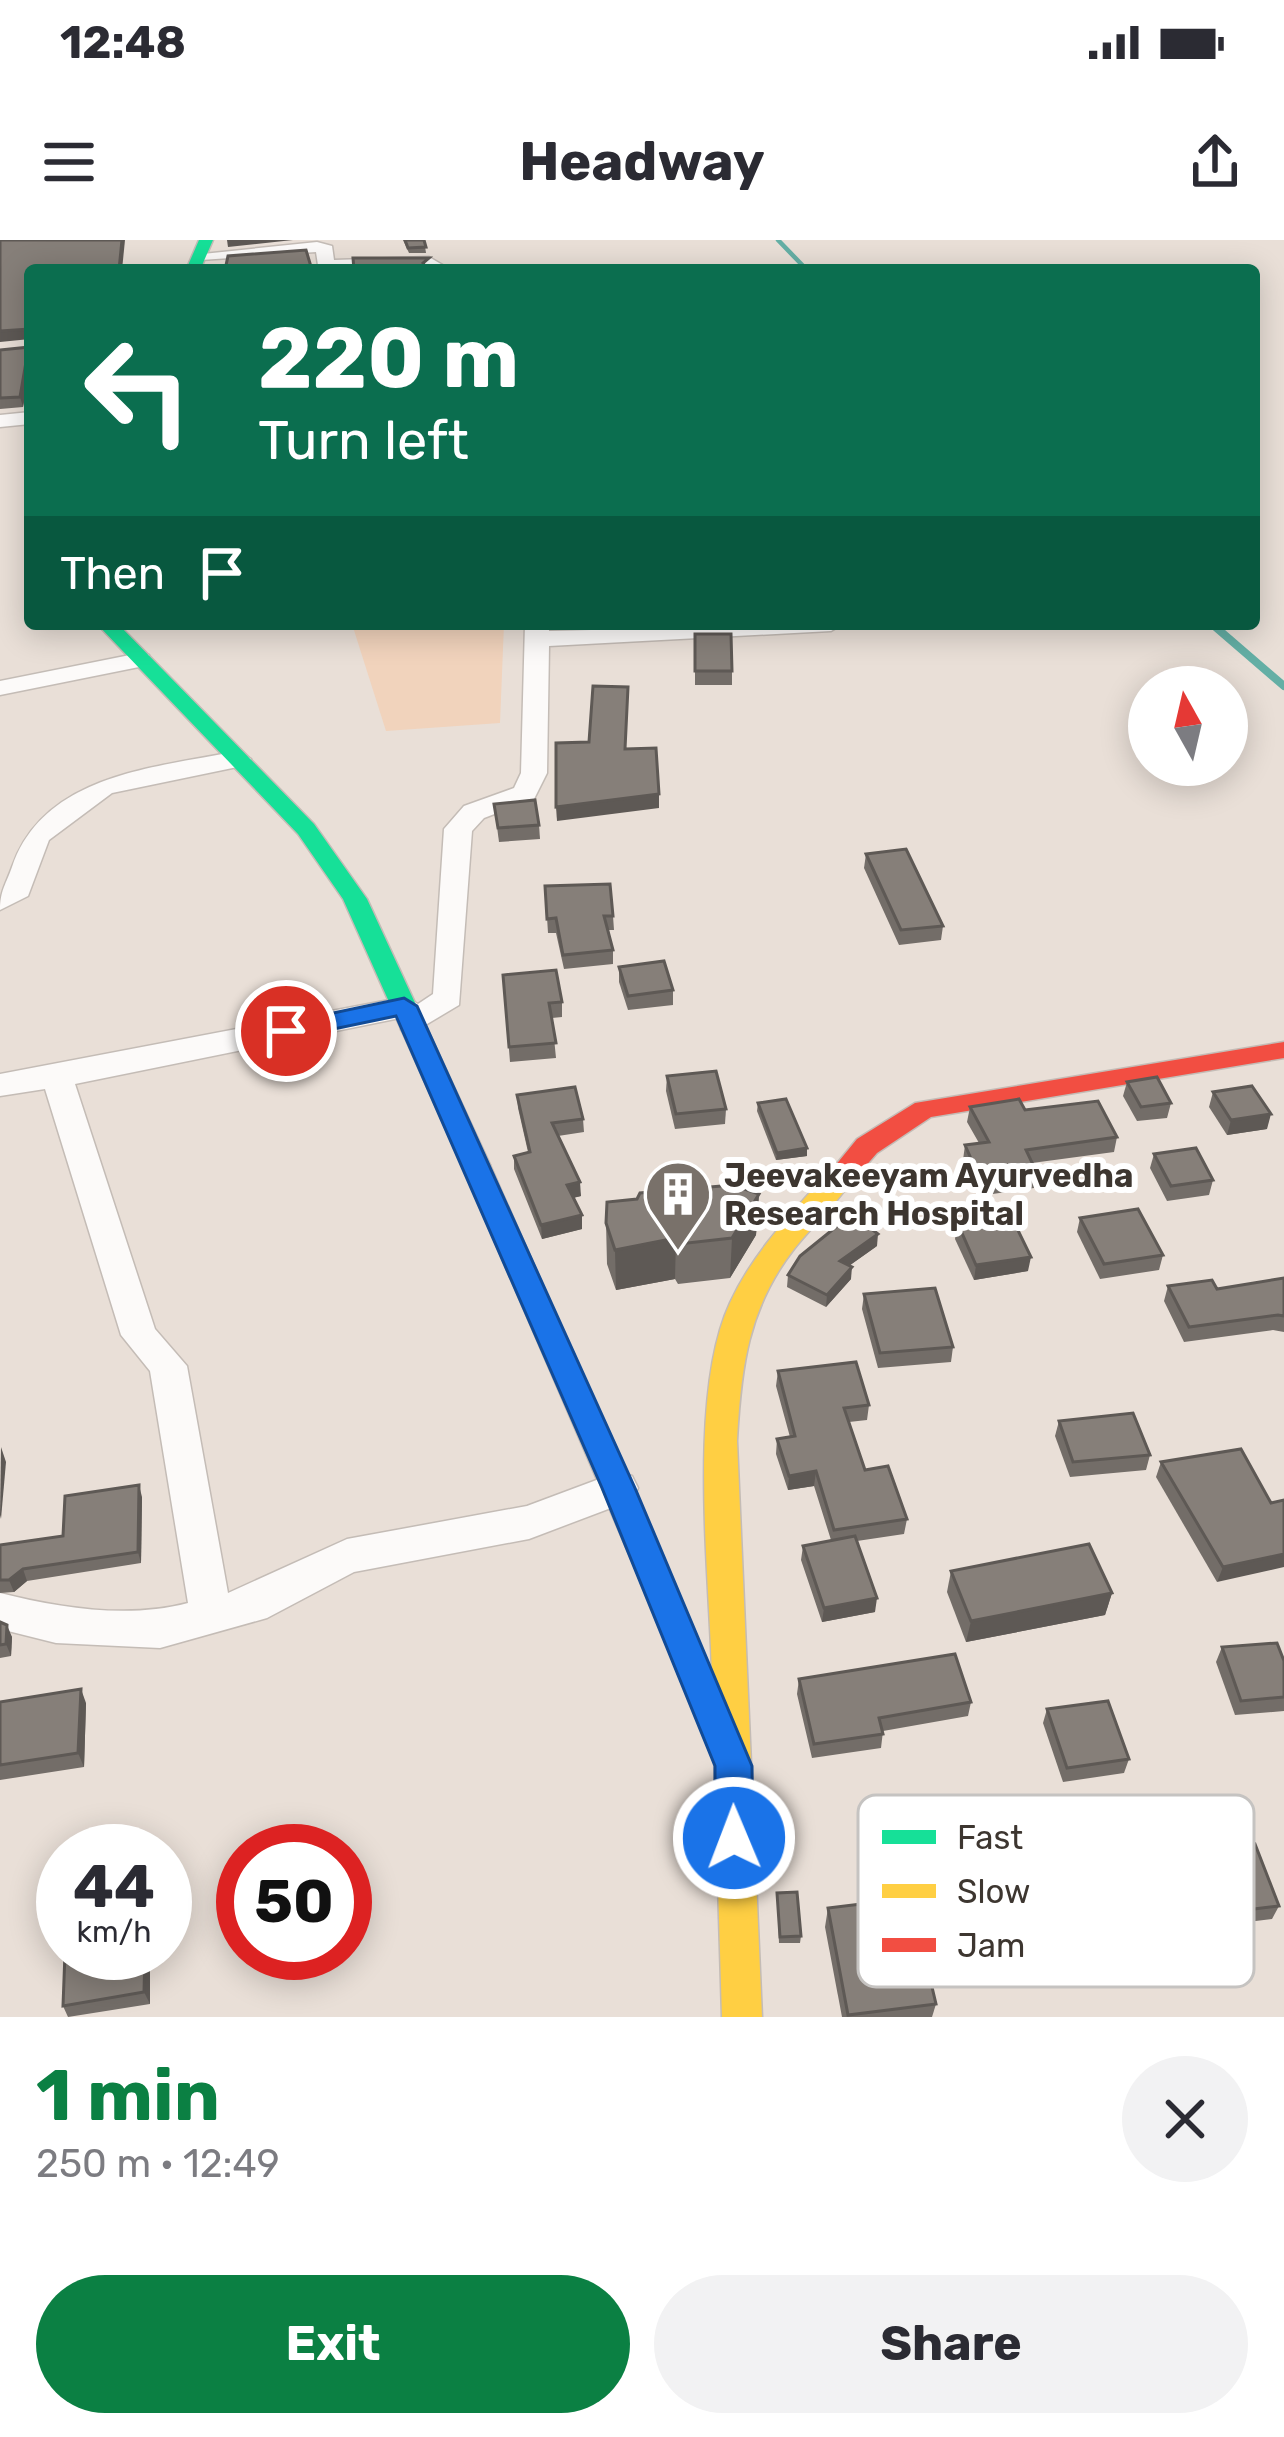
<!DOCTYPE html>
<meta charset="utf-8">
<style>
body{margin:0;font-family:Rubik,sans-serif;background:#f2f2f3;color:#2b2b33;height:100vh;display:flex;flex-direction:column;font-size:45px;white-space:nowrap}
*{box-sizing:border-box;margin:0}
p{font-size:39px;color:#7c7c81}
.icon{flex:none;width:66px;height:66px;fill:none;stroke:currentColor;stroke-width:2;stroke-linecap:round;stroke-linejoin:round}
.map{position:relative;height:1777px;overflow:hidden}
.sheet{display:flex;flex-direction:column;background:#fff;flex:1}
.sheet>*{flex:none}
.top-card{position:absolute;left:24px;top:24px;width:1236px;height:366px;border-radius:12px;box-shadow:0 6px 30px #0003;background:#0b6e4f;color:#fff;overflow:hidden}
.needle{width:78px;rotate:352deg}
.controls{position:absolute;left:1128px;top:426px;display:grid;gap:24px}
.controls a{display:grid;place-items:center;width:120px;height:120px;border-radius:50%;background:#fff;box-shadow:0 6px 30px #0003;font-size:60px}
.speed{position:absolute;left:36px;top:1584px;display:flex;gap:24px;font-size:60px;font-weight:700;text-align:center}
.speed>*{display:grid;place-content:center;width:156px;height:156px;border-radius:50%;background:#fff;box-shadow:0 6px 30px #0003;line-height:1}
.speed small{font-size:30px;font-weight:400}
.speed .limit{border:18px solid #d22;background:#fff;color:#111}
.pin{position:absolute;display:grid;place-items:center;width:102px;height:102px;color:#fff;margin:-51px;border:6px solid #fff;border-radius:50%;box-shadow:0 3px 12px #0007}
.me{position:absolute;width:132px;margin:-66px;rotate:359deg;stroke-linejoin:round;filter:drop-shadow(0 0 9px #0008)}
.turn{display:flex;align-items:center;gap:42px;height:252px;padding:0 36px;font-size:54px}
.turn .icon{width:156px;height:156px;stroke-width:2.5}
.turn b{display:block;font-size:84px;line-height:102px}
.then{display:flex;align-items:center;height:114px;padding:0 36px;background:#0003;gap:24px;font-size:45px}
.round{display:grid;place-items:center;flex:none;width:126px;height:126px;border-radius:63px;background:#f2f2f3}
.headline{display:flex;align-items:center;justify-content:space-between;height:204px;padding:0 36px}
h1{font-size:72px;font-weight:700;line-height:90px;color:#0b8043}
.cta{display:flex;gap:24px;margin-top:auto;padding:24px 36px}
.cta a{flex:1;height:138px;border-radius:72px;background:#0b8043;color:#fff;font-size:48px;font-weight:700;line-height:138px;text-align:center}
.cta a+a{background:#f2f2f3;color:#2b2b33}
.status{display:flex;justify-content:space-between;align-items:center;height:84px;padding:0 60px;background:#fff;direction:ltr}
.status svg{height:33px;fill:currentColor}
header{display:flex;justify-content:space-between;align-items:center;height:156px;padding:0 36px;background:#fff;font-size:54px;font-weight:700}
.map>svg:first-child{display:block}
</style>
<div class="status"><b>12:48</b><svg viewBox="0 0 49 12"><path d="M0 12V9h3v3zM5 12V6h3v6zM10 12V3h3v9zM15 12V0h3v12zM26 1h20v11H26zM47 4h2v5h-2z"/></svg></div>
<header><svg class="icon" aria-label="menu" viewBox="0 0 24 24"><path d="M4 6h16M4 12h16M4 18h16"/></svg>Headway<svg class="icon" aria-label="share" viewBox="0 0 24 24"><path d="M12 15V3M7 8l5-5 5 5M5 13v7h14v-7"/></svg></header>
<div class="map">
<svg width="1284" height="1777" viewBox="0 0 1284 1777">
<rect width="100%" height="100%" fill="#e9dfd7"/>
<path fill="#f1d3bc" d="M352 384H504L500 483 386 491Z"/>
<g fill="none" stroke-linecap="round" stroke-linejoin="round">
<path stroke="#64afa5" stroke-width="4.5" d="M778 0 807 30"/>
<path stroke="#64afa5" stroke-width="8" d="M1212 384 1284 446"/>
<g stroke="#c4bcb6" stroke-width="3">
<g id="street">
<path d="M317 2 332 6 334 20 429 17 451 30H326L318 25 316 12 201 20 193 15Z"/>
<path d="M30 172V184L0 187V175Z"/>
<path d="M525 384H549V391L843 384 831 391 549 406 547 533 534 559 484 578 472 591 459 765 412 793 401 790 400 778 75 844 155 1089 187 1126 228 1353 347 1299 527 1266 618 1232 632 1236 638 1248 632 1260 529 1299 354 1332 267 1378 160 1408 56 1403 0 1389V1353C60 1368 128 1379 188 1363L150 1131 121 1095 45 849 0 856V834L405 757 418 764 433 754 444 589 464 566 514 548 521 533Z"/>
<path d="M140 413 149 415V425L0 455V441Z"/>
<path d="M238 511 251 519 247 525 112 553 49 600 28 656 0 670C0 651 6 644 12 627 44 534 154 528 238 511Z"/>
</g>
</g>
<g stroke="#c4bcb6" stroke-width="3">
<g id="fast">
<path d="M199 0H213L200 30H186Z"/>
<path d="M97 384H118L314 584 367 659 490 925 486 932 476 935 462 925 343 659 298 594Z"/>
</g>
</g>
<g stroke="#c4bcb6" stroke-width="3">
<path id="slow" d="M476 915 490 925 712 1432C709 1331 688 1153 730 1063 753 1012 793 972 830 930L840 927 854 937C838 963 813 985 794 1009 748 1068 741 1128 737 1201L762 1777H722L714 1512 462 925Z"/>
</g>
<g stroke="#c4bcb6" stroke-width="3">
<path id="jam" d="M1284 802V818L931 877 877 913 850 944 840 947 826 937 857 899 915 863Z"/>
</g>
<use href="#street" fill="#fcfaf9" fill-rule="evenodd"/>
<use href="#fast" fill="#16e098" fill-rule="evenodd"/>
<use href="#slow" fill="#ffcf43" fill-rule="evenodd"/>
<use href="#jam" fill="#f24e42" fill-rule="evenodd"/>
</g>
<g fill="#736d68">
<path d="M403 0H424L426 13H409Z"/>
<path d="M30 107V132L23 167 0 169V110Z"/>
<path d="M695 394 732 431V445H695Z"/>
<path d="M494 564 539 585 540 599 499 602Z"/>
<path d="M866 614 943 686 941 700 899 705 864 628Z"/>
<path d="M545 646 613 676 614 690H608L613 710V724L564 729 556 693H548Z"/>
<path d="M619 727 673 750V765L628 770 619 742Z"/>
<path d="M503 735 562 762V777L552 778 556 818 510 822Z"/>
<path d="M667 836 726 869 725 884 675 889 666 851Z"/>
<path d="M1127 842 1171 863 1167 878 1137 881 1123 856Z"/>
<path d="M1213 852 1267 889 1227 895 1209 867Z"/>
<path d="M517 855 583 879 584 892 558 896 581 956 573 958 582 975V989L542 999 514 929V916L528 912 518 868Z"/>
<path d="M758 863 807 908V916L776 920 757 871Z"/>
<path d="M970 867 1025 870 1117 897 1114 912 1032 923 1037 933 1034 948 979 956 963 920 965 905 979 903 967 882Z"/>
<path d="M1154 914 1213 940 1209 955 1167 961 1150 928Z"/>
<path d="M759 954 756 995 730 1038 678 1044 675 1039 616 1050 607 1024 606 983Z"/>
<path d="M1080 978 1163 1015 1159 1030 1100 1039 1077 992Z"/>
<path d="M958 984 1028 1031 974 1040 955 999Z"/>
<path d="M877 1006 850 1025 851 1039 826 1067 787 1047 788 1035Z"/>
<path d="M1284 1038V1092L1273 1090 1184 1102 1164 1061 1168 1046 1217 1049Z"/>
<path d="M864 1054 953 1107 951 1122 878 1128 862 1069Z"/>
<path d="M778 1131 869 1165 867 1180 849 1182 865 1230 907 1279 904 1294 857 1301 875 1372 822 1382 801 1320 803 1306 831 1300 814 1246 788 1250 776 1214 777 1199 790 1197 776 1146Z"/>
<path d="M1059 1181 1150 1215 1146 1230 1070 1237 1055 1196Z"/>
<path d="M1161 1222 1271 1263 1217 1342 1156 1237Z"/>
<path d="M142 1257 141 1323 27 1341 14 1352 0 1353V1305L63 1296Z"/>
<path d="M951 1331 1112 1353 1105 1375 966 1402 947 1352Z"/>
<path d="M0 1382 12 1397 11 1416 0 1418Z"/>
<path d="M1222 1407 1284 1421V1471L1235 1475 1216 1422Z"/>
<path d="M799 1439 971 1462 968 1476 883 1491 881 1508 812 1518 797 1454Z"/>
<path d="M0 1462 86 1463 84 1527 0 1540Z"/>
<path d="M1047 1469 1129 1519 1124 1533 1063 1542 1043 1483Z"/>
<path d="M986 1611 1114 1713 1106 1732 1015 1747 981 1630Z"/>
<path d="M1200 1611 1279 1666 1272 1679 1215 1686 1194 1624Z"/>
<path d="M777 1653 801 1696 800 1703H779Z"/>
<path d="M828 1668 936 1764 932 1777H842L825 1687Z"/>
<path d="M65 1713H150V1764L68 1777 63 1766Z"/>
</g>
<g fill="#5e5955">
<path d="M122 0H125L122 30H119Z"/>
<path d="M227 0H293L228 7Z"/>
<path d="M30 89V99L0 102V91Z"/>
<path d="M26 122 29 132 23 167 20 157Z"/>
<path d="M659 554V568L557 581 556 567Z"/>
<path d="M1271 874 1267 889 1227 895 1231 880Z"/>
<path d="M807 908V916L776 920 777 913Z"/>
<path d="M580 942 581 956 568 959 567 945Z"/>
<path d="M759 954 756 995 730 1038 732 998Z"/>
<path d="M582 975V989L542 999 541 985Z"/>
<path d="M878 994 877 1006 839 1033 840 1021Z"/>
<path d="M676 998 675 1039 616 1050 615 1010Z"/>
<path d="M1031 1017 1028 1031 974 1040 976 1025Z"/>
<path d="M852 1027 851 1039 826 1067 827 1055Z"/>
<path d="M1 1207 6 1222 1 1279 0 1275Z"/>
<path d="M816 1231 814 1246 788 1250 789 1236Z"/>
<path d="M139 1245 142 1257 141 1323 138 1312Z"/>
<path d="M1284 1314V1327L1217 1342 1223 1327Z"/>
<path d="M23 1329 27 1341 14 1352 9 1340Z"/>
<path d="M1112 1353 1105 1375 966 1402 971 1381Z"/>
<path d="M877 1358 875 1372 822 1382 824 1368Z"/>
<path d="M7 1385 12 1397 11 1416 6 1404Z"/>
<path d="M81 1449 86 1463 84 1527 78 1513Z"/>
<path d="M145 1713H150V1764L144 1752Z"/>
</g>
<g fill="#867f79" stroke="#5e5955" stroke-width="3">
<path d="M0 0H122L119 30H30V89L0 91Z"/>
<path d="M405 0H424L426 7 408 8Z"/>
<path d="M306 10 312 30H225L228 16Z"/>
<path d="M353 18H429L423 23 427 30H354Z"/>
<path d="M30 107V122H26L20 157 0 158V110Z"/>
<path d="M695 394H731L732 431H695Z"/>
<path d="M593 446 628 447 625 509 656 508 659 554 556 567V503L589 502Z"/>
<path d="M535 560 539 585 498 588 494 564Z"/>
<path d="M906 609 943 686 901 690 866 614Z"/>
<path d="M610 644 613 676H604L613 710 563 715 556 678 547 679 545 646Z"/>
<path d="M664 721 673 750 628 756 619 727Z"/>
<path d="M556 730 562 762 549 763 556 803 509 807 503 735Z"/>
<path d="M716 831 726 869 676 874 667 836Z"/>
<path d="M1157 837 1171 863 1141 867 1127 842Z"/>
<path d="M1252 846 1271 874 1231 880 1213 852Z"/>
<path d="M575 847 583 879 552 883 580 942 567 945 582 975 541 985 514 916 530 912 517 855Z"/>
<path d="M786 859 807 908 777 913 758 863Z"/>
<path d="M1019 859 1025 870 1098 861 1117 897 1026 910 1037 933 981 941 965 905 989 902 970 867Z"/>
<path d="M1196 908 1213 940 1171 946 1154 914Z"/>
<path d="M733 945 759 954 732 998 679 1004 676 998 615 1010 606 983 607 962 637 959 640 953Z"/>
<path d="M1138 969 1163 1015 1104 1024 1080 978Z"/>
<path d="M852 974 878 994 840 1021 852 1027 827 1055 788 1035 800 1016Z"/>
<path d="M1011 976 1031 1017 976 1025 958 984Z"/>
<path d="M1284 1038V1076L1278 1075 1189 1087 1168 1046 1212 1040 1217 1049Z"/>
<path d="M935 1048 953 1107 880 1113 864 1054Z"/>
<path d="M856 1122 869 1165 844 1168 865 1230 888 1226 907 1279 834 1290 816 1231 789 1236 777 1199 795 1196 778 1131Z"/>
<path d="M1133 1173 1150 1215 1073 1222 1059 1181Z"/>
<path d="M1241 1209 1271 1263 1284 1260V1314L1223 1327 1161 1222Z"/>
<path d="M139 1245 138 1312 23 1329 9 1340H0V1305L63 1296 65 1256Z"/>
<path d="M855 1296 877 1358 824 1368 803 1306Z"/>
<path d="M1089 1304 1112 1353 971 1381 951 1331Z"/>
<path d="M0 1382 7 1385 6 1404 0 1405Z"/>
<path d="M1277 1403 1284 1421V1457L1241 1461 1222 1407Z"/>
<path d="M955 1414 971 1462 879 1478 883 1494 814 1504 799 1439Z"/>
<path d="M81 1449 78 1513 0 1525V1462Z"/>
<path d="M1108 1461 1129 1519 1067 1528 1047 1469Z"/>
<path d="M1255 1604 1279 1666 1221 1673 1200 1611Z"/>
<path d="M797 1652 801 1696 780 1697 777 1653Z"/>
<path d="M911 1658 936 1764 848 1775 828 1668Z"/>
<path d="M65 1713H145L144 1752 63 1766Z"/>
</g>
<path fill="#1a73e8" stroke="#114b97" stroke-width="3" d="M404 758 417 766 635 1248 752 1526 753 1598 748 1611 734 1616 721 1611 715 1598V1526L602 1248 396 776 286 799 273 791 286 783Z"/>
<defs>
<g id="building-pin" transform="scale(3.45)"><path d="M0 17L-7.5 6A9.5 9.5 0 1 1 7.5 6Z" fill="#79716a" stroke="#fff"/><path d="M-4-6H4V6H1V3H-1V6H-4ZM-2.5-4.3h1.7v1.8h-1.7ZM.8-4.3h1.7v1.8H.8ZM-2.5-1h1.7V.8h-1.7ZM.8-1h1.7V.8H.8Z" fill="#fff"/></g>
</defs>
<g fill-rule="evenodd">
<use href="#building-pin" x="678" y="954"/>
</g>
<g text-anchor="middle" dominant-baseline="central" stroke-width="12" stroke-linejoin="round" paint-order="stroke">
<g font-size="33" font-weight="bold" fill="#3d3630" stroke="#fff" text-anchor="start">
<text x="724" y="935">Jeevakeeyam Ayurvedha<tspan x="724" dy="38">Research Hospital</tspan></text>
</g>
</g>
<rect x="858" y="1555" width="396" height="192" rx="18" fill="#fff" stroke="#c5c3c1" stroke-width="3"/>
<rect x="882" y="1590" width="54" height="14" fill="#16e098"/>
<rect x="882" y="1644" width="54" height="14" fill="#ffcf43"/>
<rect x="882" y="1698" width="54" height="14" fill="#f24e42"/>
<g font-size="33" fill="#3d3630">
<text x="957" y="1609">Fast</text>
<text x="957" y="1663">Slow</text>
<text x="957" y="1717">Jam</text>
</g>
</svg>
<div class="controls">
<a><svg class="needle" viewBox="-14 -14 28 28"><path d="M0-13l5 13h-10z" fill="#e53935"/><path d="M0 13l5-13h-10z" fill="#7c7c81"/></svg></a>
</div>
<div class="speed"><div>44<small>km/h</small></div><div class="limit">50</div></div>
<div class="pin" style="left:286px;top:791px;background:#d93025"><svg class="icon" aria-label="arrive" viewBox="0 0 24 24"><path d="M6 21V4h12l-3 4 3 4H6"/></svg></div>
<svg class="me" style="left:734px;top:1598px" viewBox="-20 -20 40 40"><circle r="17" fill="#1a73e8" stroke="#fff" stroke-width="3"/><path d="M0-11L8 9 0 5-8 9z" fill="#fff"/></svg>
<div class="top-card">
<div class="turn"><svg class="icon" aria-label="left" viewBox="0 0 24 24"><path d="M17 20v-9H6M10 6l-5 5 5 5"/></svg><div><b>220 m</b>Turn left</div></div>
<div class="then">Then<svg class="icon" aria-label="arrive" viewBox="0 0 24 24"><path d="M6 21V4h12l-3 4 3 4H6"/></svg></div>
</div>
</div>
<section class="sheet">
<div class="headline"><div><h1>1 min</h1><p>250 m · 12:49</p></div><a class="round"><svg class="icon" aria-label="close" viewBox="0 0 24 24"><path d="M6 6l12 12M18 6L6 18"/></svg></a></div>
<div class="cta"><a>Exit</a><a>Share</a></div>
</section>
